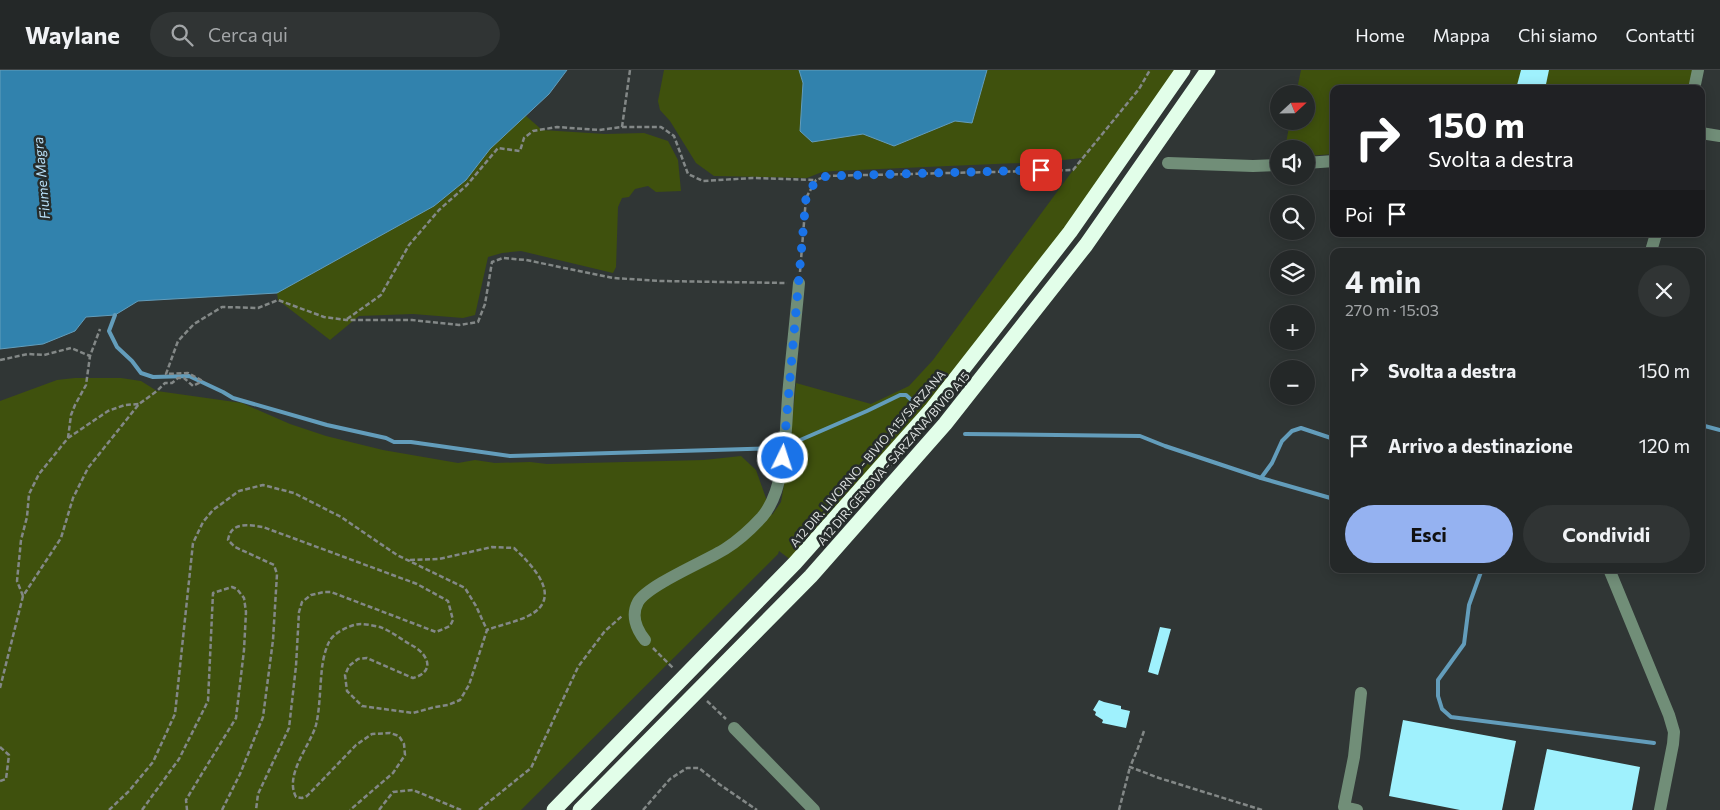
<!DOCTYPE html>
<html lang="it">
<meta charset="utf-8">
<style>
body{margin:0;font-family:Commissioner,sans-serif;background:#303434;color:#f1f3f6;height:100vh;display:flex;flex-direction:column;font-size:19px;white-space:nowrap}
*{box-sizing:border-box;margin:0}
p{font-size:16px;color:#a3a6a8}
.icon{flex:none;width:28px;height:28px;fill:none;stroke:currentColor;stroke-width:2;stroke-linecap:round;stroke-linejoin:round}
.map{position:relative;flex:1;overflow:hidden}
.panel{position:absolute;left:1330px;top:178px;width:375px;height:325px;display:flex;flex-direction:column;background:#242828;border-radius:10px;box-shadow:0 2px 12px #0003,0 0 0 1px #414445}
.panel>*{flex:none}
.guide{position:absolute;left:1330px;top:15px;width:375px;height:152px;border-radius:10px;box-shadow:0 2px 12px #0003,0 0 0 1px #414445;background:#202124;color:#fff;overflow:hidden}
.needle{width:32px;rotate:68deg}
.controls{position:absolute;left:1270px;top:15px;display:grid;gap:10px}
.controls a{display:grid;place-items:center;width:45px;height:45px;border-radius:50%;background:#242828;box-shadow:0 2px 12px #0003,0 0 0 1px #414445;font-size:25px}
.pin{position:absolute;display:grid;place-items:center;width:42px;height:42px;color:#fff;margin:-21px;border-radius:10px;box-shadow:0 2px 8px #0006}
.me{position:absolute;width:55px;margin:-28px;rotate:4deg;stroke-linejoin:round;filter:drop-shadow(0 0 4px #0008)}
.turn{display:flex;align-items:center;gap:18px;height:105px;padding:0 15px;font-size:22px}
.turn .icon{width:65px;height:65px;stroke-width:2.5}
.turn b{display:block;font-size:35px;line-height:42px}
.then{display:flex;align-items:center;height:48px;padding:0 15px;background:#0003;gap:10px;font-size:19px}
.round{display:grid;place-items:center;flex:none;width:52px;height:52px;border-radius:26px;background:#303434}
.headline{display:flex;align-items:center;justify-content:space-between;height:85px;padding:0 15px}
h1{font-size:30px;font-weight:700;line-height:38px}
.action{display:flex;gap:10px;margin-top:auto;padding:10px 15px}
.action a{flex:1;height:58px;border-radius:30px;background:#95b2f1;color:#111;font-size:20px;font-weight:700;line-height:58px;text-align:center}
.action a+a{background:#303434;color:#f1f3f6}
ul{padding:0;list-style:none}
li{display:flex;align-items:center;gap:15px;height:75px;padding:0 15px}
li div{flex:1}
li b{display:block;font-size:19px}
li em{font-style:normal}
header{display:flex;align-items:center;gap:30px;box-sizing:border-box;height:70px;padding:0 25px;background:#242828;border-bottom:1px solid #414445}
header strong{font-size:24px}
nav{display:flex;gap:28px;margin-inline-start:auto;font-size:18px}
.search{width:350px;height:45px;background:#303434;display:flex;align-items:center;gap:12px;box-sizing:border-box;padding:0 18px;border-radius:28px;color:#a3a6a8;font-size:19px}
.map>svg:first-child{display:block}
</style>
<header>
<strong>Waylane</strong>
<div class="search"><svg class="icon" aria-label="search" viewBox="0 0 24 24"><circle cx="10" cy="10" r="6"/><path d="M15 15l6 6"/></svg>Cerca qui</div>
<nav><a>Home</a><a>Mappa</a><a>Chi siamo</a><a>Contatti</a></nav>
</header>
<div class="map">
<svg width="1720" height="740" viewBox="0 0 1720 740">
<rect width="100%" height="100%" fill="#303635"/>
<g fill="#3f510d">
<path d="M664 0H799L803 13 800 61 812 72 863 64 894 76 955 51 980 24 987 0H1183L1070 162 795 493 779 481 778 484 521 740H0V331L57 310 75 308H121L141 311 157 321 242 333 290 354 326 366 383 380 458 393 475 390 495 393 530 392 547 394 704 390 741 386 756 400 772 445 781 432 788 393 796 313 871 334 909 316 933 290 1082 88 1044 92 834 101 822 102 807 108 714 106 696 93 670 51 660 40 658 31Z"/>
<path d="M1301 0H1694L1689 19H1334V84L1306 86V79H1285L1290 51H1306V24H1296Z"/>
<path d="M525 45 542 60 605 64 644 63 668 71 678 90 681 121 656 122 648 116 635 119 629 127 622 128 618 137 616 197 613 203 521 181 502 183 488 187 475 245 463 248 413 244 359 246 330 270 278 230 277 223 434 136 466 110 490 79Z"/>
</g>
<g fill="#3182ad" stroke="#639dbb">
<path d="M0 0H567L549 24 490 79 466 110 434 136 277 223 138 231 115 245 86 247 75 261 43 274 0 279Z"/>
<path d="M799 0H987L972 53 955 51 894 76 863 64 812 72 800 61 803 13Z"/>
</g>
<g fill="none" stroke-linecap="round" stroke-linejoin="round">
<g stroke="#639dbb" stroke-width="4">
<path d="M115 245 109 261 117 277 132 291 141 303 153 307 189 306 223 322 233 328 327 355 386 368 394 372H411L510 386 777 378"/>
<path d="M1701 355 1720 360"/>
<path d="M965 364 1140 366 1165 376 1261 408 1272 393 1282 371 1292 361 1301 358 1334 369"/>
<path d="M791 374 867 341 900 325H906L919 337"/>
<path d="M1261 408 1334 429"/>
<path d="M1482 499 1469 535 1464 574 1438 610V626L1442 639 1451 647 1654 673"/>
</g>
</g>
<g fill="#9ff1fd">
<path d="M1521 0H1549L1545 19H1516Z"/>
<path d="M1160 557 1171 559 1158 605 1148 602Z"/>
<path d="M1099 630 1104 632 1121 636V639L1130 641 1126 658 1102 653 1103 650 1095 645 1096 642 1093 640Z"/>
<path d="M1403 650 1516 671 1502 740H1460L1389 726Z"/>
<path d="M1547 679 1640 697 1632 740H1534Z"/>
</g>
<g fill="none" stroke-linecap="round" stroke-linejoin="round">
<g stroke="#838887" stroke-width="2.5" stroke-dasharray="5 2.5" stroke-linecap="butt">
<path d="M622 57 630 0"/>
<path d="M800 202 806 128 816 110 827 106 1073 100 1139 19 1150 0"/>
<path d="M347 249 381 225 409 175 439 140 467 115 498 78 520 81 524 68 533 61 557 57 599 60 622 57H661L674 66 688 104 703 111 753 108 816 110"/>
<path d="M0 290 28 284 44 285 71 278 90 286"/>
<path d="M68 368 71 345 75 335 86 315 90 286 100 259"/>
<path d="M410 490 439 489 492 477 514 478C532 495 565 528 528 546 516 552 500 555 487 560"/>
<path d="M23 526 17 511 21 470 27 447 29 424 39 404 68 368 108 341 125 335 139 334"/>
<path d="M653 578 674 599"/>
<path d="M0 618 23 526 61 468 73 428 88 398 139 334 157 321 165 313H172L178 308H184L193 316 201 312V310L188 303 166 304 178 271 194 254 222 237 258 238 278 230 324 247 346 250H412L459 255 478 252 485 234 492 192 503 188 526 190 613 208 661 211 787 213"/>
<path d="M707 631 726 649"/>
<path d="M1144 661 1138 678 1130 697 1159 708 1262 740"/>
<path d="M0 677 9 685 6 709 0 711"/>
<path d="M109 740 129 721 153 692 175 644 193 473 203 452 213 440 239 421 263 415 294 423 341 447 397 485 465 518 476 536 487 560 469 615 460 630 448 635 435 637 413 643 362 636 347 621 345 605 349 596 358 589 367 588 413 608C435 602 429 585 413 576 402 570 391 561 380 557 375 556 366 554 361 554 351 554 333 563 329 572 325 580 323 590 322 598 320 615 320 639 316 655 310 676 284 705 296 727L302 728 307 726 356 675 372 664 390 663 399 666 404 674 405 685 393 703 350 740"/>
<path d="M142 740 179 689 208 631 213 523 232 517 237 519 244 528 246 542 244 580 236 648 195 715 186 730 187 740"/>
<path d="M222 740 240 704 263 647 273 570 277 504 274 495 235 477 228 470C231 451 249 455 263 457L417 514 448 531 453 550 450 556 436 562 331 522H324L311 525 302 532 299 542 296 596 289 658 258 724 256 740"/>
<path d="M379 740 393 722 413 720 461 740"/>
<path d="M479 740 531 698 578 597 605 561 622 546"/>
<path d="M643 740 670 709 687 698H699L719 714 757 740"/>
<path d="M1119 740 1130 697"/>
</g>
<g stroke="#718e78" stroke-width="12">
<path d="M1694 19 1698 0"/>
<path d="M1701 63 1720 66"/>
<path d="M1168 93 1253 96 1279 95"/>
<path d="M1306 93 1334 91"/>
<path d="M1651 181 1656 164"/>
<path d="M1609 499 1669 645 1674 662 1673 674 1660 740"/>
<path d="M645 570C636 559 631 545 638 532 648 515 706 491 725 479 739 470 751 459 762 447 788 417 785 353 789 315 792 281 796 247 799 213"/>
<path d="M734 658 814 740"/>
<path d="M1357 740 1344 737 1354 687 1361 623"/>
</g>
<g stroke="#e2fee9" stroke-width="15">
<path d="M554 740 795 493 931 340 1070 162 1183 0"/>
<path d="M580 740 811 506 945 354 1086 175 1208 0"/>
</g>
</g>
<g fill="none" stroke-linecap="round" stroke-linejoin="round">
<path stroke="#1a73e8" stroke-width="9" stroke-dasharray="0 16.2" d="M783 388 806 128 816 110 827 106 1041 100"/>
</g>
<g text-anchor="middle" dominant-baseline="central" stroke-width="5" stroke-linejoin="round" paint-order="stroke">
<g font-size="12" fill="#d9dddc" stroke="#262c2b">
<text transform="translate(867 388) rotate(-49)">A12 DIR. LIVORNO - BIVIO A15/SARZANA</text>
<text transform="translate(893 388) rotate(-49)">A12 DIR. GENOVA - SARZANA/BIVIO A15</text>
</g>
<g font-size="14" font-style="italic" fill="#b7def6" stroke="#262c2b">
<text transform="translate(41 108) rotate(-95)">Fiume Magra</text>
</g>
</g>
</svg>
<div class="controls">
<a><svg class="needle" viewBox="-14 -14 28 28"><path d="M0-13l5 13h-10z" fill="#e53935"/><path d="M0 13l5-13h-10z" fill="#a3a6a8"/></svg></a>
<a><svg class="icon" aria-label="sound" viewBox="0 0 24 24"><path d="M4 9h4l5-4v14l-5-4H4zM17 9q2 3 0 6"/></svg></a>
<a><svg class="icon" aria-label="search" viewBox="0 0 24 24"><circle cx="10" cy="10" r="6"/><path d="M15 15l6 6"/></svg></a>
<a><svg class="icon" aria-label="layers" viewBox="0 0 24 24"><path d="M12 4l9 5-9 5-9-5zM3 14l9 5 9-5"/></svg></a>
<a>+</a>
<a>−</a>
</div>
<div class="pin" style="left:1041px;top:100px;background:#d93025"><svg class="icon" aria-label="arrive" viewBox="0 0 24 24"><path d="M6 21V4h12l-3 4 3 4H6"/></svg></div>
<svg class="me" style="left:783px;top:388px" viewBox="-20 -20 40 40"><circle r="17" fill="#1a73e8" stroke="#fff" stroke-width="3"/><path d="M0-11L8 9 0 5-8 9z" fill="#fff"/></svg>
<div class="guide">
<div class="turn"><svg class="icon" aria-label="right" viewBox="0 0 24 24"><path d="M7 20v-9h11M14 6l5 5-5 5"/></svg><div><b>150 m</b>Svolta a destra</div></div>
<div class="then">Poi<svg class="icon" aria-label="arrive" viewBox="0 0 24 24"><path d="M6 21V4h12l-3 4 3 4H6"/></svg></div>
</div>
<section class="panel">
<div class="headline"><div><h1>4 min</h1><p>270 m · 15:03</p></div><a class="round"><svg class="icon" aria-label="close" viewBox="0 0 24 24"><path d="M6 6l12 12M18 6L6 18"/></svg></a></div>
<ul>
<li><svg class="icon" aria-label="right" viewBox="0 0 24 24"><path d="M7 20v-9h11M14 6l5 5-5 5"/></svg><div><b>Svolta a destra</b></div><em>150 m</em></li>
<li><svg class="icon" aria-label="arrive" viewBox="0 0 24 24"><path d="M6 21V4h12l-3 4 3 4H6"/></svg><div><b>Arrivo a destinazione</b></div><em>120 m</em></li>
</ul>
<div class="action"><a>Esci</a><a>Condividi</a></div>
</section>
</div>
